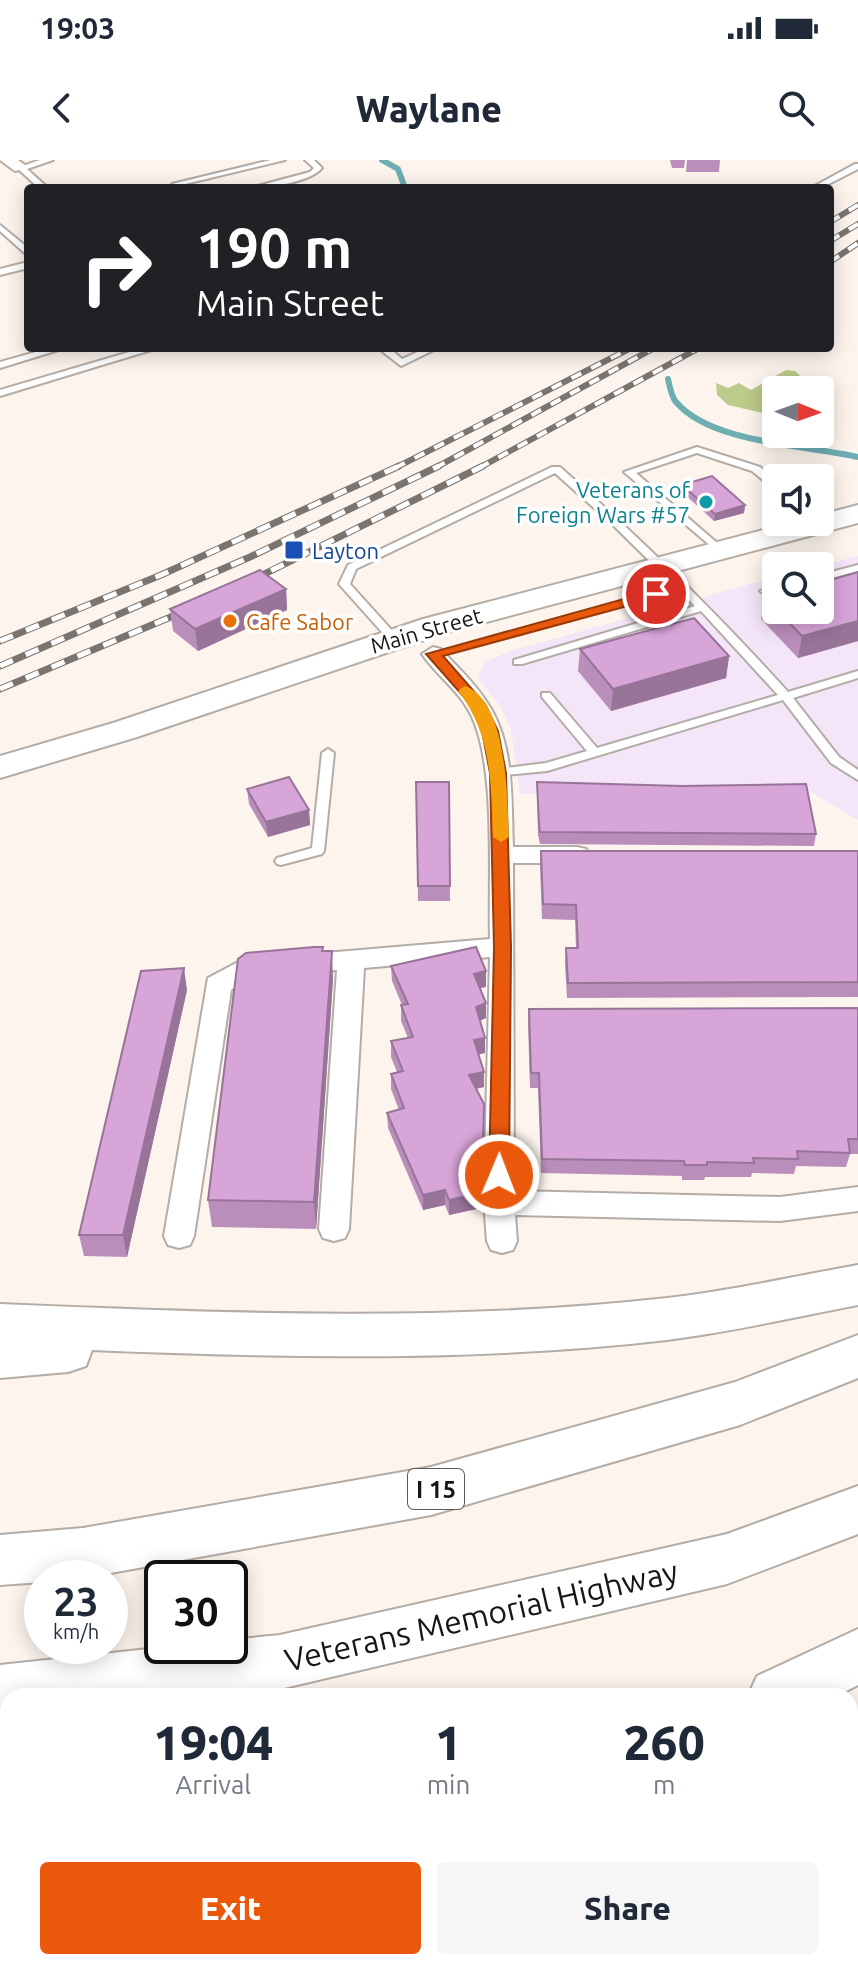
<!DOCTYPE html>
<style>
body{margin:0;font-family:Ubuntu,sans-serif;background:#f6f6f7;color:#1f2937;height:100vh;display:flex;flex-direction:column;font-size:30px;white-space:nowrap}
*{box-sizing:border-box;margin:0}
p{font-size:26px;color:#747a83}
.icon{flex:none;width:44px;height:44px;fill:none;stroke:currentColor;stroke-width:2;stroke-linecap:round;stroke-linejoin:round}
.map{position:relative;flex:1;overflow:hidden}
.panel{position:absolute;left:0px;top:1528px;width:858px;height:282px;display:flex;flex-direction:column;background:#fff;border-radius:24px 24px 0 0;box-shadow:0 4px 20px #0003}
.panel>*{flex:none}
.hud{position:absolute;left:24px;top:24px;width:810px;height:168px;border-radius:8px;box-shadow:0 4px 20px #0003;background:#202124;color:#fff;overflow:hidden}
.needle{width:52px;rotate:91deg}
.controls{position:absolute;left:762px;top:216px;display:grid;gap:16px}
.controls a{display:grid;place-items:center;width:72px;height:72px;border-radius:8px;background:#fff;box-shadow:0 4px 20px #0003;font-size:40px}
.speed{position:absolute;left:24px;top:1400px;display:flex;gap:16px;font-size:40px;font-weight:700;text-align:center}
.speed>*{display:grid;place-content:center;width:104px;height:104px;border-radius:50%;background:#fff;box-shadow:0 4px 20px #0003;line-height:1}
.speed small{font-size:20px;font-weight:400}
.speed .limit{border:4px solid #111;border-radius:12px;background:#fff;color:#111}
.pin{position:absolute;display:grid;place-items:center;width:68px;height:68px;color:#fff;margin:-34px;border:4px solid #fff;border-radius:50%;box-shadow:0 2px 8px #0007}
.me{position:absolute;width:88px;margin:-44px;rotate:1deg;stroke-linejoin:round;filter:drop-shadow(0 0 6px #0008)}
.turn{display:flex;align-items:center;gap:28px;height:168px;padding:0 40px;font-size:36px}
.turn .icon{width:104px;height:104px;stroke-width:2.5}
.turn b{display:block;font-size:56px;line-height:68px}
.eta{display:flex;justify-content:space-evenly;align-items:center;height:136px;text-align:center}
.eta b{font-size:48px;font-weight:800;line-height:56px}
.primary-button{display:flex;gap:16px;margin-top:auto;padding:16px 40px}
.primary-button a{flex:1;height:92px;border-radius:8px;background:#ea580c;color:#fff;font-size:32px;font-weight:800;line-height:92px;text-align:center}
.primary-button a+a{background:#f6f6f7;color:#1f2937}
.status{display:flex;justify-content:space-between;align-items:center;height:56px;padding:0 40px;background:#fff;direction:ltr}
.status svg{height:22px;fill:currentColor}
header{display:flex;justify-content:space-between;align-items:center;height:104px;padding:0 40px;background:#fff;font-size:36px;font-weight:800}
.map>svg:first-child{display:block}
</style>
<div class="status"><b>19:03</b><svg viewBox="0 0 49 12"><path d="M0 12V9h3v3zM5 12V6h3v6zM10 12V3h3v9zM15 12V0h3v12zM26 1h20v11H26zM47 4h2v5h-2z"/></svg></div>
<header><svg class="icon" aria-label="back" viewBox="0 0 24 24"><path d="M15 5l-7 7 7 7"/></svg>Waylane<svg class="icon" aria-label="search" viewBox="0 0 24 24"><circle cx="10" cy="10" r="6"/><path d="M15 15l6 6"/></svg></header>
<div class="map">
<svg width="858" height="1809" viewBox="0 0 858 1809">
<rect width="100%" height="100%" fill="#fcf4ed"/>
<g fill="#f5e5f8">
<path d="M858 396V660L809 631 520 634 511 569 501 547 480 521 479 513 486 502 507 492 776 417V450H820L819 406Z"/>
<path d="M858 1586V1809H212L234 1802H850V1590Z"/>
</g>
<path fill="#bccb89" d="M786 210 795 211 816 230H776V256L728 245 717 235 716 223 728 228 739 223 751 230Z"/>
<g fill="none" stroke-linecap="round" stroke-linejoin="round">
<g stroke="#6daeb3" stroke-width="6">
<path d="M382 0 398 9 405 28"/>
<path d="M668 219C670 227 671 236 676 242 712 284 807 285 858 297"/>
</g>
<g stroke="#b4aca6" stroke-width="4">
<g id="service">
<path d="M40 0H53L27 9 48 28H39L17 8Z"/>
<path d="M271 0H285L181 25 183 28H175L172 24Z"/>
<path d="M305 0H314L322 8C311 22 268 28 250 28L310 12 314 8Z"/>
<path d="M855 4H858V9L821 28H811Z"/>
<path d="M0 65 28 88V96L0 71Z"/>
<path d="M28 102V108L0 115V109Z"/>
<path d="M50 188H65L0 208V202Z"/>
<path d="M143 188H158L0 236V230Z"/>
<path d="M378 188H389L402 199 426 188H438L401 206Z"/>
<path d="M697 287 760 307 776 322V331L752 311 697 293 636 313 723 388V392L719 393 624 312Z"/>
<path d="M552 307H560C640 378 716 452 788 532L858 511V518L793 538 839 597 858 610V620L831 603 783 540 547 611 494 616 492 613 494 610 498 609 546 603 587 591 542 537V533H550L597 588 778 535 701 451 522 504H514V500L695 446 613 365 555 313 356 409 350 424 397 476V480H389L339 424 348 405Z"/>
<path d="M858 405V411L820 421V415Z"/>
<path d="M776 425V431L765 434 760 431Z"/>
<path d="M328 589 334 593 324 691 322 694 281 705 277 704 275 701 277 698 312 688 322 593Z"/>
</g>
</g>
<g stroke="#b4aca6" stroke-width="4">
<g id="minor">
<path d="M0 0H18L29 8 15 11Z"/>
<path d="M433 487 441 489C456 506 474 522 486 541 515 582 511 639 513 687H577L586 689 590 695 586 701 577 703H513L514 1031 780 1037 858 1027V1051L780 1061 515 1055 517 1081 513 1090 502 1093 491 1090 487 1081 484 1043 490 797 364 808 349 1069 345 1078 334 1081 323 1078 319 1069 337 810 248 818 231 830 194 1076 190 1085 179 1088 168 1085 164 1076 208 818 242 800 490 779C488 720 498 593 466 546 454 527 435 513 422 494Z"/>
</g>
</g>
<g stroke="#b4aca6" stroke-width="4">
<path id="secondary" d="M858 345V363L445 473 137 577 0 618V596L113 563 423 459 794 362H820V355Z"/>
</g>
<g stroke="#b4aca6" stroke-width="4">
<g id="motorway">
<path d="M858 1105V1145C795 1157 731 1172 667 1180 478 1202 283 1198 92 1190L86 1206 68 1212 0 1218V1144C222 1153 446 1163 667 1138 731 1131 795 1116 858 1105Z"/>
<path d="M858 1175V1218L740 1265 431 1355 83 1418H42V1422L0 1425V1375L83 1368 431 1307 735 1222Z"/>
<path d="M858 1326V1374L727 1424 280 1529 220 1536H8V1560L0 1561V1505L176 1486H230V1480L280 1475 727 1374Z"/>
<path d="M858 1469V1525L837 1536H748L757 1516Z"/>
<path d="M8 1786V1802H96L98 1807 0 1809V1800Z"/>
</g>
</g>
<use href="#service" fill="#fff" fill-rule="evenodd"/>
<use href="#minor" fill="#fff" fill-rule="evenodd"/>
<use href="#secondary" fill="#fff" fill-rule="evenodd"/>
<use href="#motorway" fill="#fff" fill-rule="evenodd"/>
<g stroke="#7a7470" stroke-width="6">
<g id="rail-far1">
<path d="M830 62 858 45"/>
<path d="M830 81 858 64"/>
<path d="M830 102 858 83"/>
<path d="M395 308 631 188"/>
<path d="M435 308 654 188"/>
<path d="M479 308 699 188"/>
</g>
</g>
<g stroke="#7a7470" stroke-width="7">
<g id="rail">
<path d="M246 423 483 306"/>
<path d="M0 481 161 415 399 306"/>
<path d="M0 506 250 397 439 306"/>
<path d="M0 529 192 448"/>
</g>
</g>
<use href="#rail-far1" stroke="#fff" stroke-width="4" stroke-dasharray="11" stroke-linecap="butt"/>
<use href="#rail" stroke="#fff" stroke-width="5" stroke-dasharray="14" stroke-linecap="butt"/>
</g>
<g fill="#ba8ebb">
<path d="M670 0H685L684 8H672Z"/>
<path d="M687 0H720L719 12H686Z"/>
<path d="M682 325 745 345 744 353 714 361 682 332Z"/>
<path d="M858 412V481L798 498 761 459 765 438Z"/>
<path d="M286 429 287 450 198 491 173 471 170 449Z"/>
<path d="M580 489 729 496 726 518 611 551 578 511Z"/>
<path d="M416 622H449L450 741H418Z"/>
<path d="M537 622 816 674 814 686 540 684 538 675Z"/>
<path d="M247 629 309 650 310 665 268 677 249 644Z"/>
<path d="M541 691H858V837L567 838 565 804 566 788H576L575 760 542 759 540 706Z"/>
<path d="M323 791 333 819 316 1069 212 1067 208 1040Z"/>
<path d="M391 806 486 827 480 828 486 858 480 860 485 893 479 894 484 927 476 929 482 998H481V1048L449 1055 445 1045 423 1050 388 968 387 953 399 950 391 929V914L397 912 391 897V881L408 878 401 861V845H402L392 821Z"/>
<path d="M187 830 127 1097 84 1096 79 1075Z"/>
<path d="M858 848V994H850L846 1007 796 1006 794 1014 752 1013 751 1017H705L704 1020H682V1016L541 1013 538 928H530L528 864 529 849Z"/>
</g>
<g fill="#977498">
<path d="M745 345 744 353 714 361 715 354Z"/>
<path d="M286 429 287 450 198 491 195 469Z"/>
<path d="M858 461V481L798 498 802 476Z"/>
<path d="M729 496 726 518 611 551 613 529Z"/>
<path d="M309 650 310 665 268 677 266 662Z"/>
<path d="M332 791 333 819 316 1069 314 1042Z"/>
<path d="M184 808 187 830 127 1097 123 1075Z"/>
<path d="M486 811V827L473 829 474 814Z"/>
<path d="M486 843V858L475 863 476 847Z"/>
<path d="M485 878V893L474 895V880Z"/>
<path d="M484 912V927L469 930V915Z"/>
<path d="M483 983 482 998 477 999V984Z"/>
<path d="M445 1030V1045L423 1050V1035Z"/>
<path d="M482 1033 481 1048 449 1055V1040Z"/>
</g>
<g fill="#d8a5d9" stroke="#977498" stroke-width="2">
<path d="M712 316 745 345 715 354 682 325Z"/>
<path d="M260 410 286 429 195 469 170 449Z"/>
<path d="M858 412V461L802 476 777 450H820V423Z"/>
<path d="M776 435V449L765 438Z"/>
<path d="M694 458 729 496 613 529 580 489Z"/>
<path d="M289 617 309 650 266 662 247 629Z"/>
<path d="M416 622H449L450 726H418Z"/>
<path d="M537 622 682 626 806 624 816 674 540 672 539 663Z"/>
<path d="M541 691H858V822L568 823 566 788H578L576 745 543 744Z"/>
<path d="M314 787H323L322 791H332L314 1042 208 1040 238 799 246 793Z"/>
<path d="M476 787 486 811 474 814 486 843 476 847 485 878 474 880 484 912 469 915 484 944 483 983 477 984 482 1002V1033L449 1040 445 1030 423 1035 387 953 404 948 391 914 403 911 391 881 413 877 401 845 408 844 391 806Z"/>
<path d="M184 808 123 1075H79L141 811Z"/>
<path d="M858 848V979H848L850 993 797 991 798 999 753 998 754 1003 707 1002V1005H685L684 1001 542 999 539 913H531L529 849Z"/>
</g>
<path fill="#ea580c" stroke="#983908" stroke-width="2" d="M656 430 663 434 661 437 443 496 485 544 498 571 506 613 511 787 509 1015 499 1023 489 1015 494 787 490 613 482 571 471 545 426 494Z"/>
<path fill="#f59e0b" d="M465 526C508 541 507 640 509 677L501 682 493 677C491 624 492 574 458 531Z"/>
<circle fill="#0f9aa8" stroke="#fff" stroke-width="3" cx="706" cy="342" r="8"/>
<rect fill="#1a4fb4" stroke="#fff" stroke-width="3" x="284" y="380" width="20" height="20" rx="4"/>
<circle fill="#e8710a" stroke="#fff" stroke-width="3" cx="230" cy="461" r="8"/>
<g text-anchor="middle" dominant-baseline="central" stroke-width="7" stroke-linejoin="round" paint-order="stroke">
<g font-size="22" fill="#0d838f" stroke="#fff" text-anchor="end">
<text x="690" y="329">Veterans of<tspan x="690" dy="25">Foreign Wars #57</tspan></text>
</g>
<g font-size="22" fill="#164399" stroke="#fff" text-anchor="start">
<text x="312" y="390">Layton</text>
</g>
<g font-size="22" fill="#c56008" stroke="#fff" text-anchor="start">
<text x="246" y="461">Cafe Sabor</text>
</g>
<g font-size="22" fill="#181513" stroke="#fff">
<text transform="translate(426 470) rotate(-16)">Main Street</text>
</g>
<rect fill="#fff" stroke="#5d5b5a" stroke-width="2" x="408" y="1309" width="56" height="40" rx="6"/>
<g font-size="24" font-weight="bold" fill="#181513">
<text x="436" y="1329">I 15</text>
</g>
<g font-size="32" fill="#181513" stroke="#fff">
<text transform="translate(481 1455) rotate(-13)">Veterans Memorial Highway</text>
</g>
</g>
</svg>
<div class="controls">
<a><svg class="needle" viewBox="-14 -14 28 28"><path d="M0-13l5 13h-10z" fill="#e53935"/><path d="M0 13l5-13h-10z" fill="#747a83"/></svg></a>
<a><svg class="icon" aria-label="sound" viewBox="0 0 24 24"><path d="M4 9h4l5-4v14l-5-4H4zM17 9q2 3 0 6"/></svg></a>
<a><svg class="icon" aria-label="search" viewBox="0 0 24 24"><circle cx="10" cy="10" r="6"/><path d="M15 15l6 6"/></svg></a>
</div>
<div class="speed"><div>23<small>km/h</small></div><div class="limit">30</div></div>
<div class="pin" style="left:656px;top:434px;background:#d93025"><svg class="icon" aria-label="arrive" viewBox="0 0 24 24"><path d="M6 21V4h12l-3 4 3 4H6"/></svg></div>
<svg class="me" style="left:499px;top:1015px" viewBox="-20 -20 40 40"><circle r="17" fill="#ea580c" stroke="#fff" stroke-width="3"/><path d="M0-11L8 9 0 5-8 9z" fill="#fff"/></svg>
<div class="hud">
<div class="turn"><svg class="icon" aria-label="right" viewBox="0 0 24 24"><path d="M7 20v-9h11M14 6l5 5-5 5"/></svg><div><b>190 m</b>Main Street</div></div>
</div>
<section class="panel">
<div class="eta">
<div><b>19:04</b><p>Arrival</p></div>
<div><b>1</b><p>min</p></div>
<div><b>260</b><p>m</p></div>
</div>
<div class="primary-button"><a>Exit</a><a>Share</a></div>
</section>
</div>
